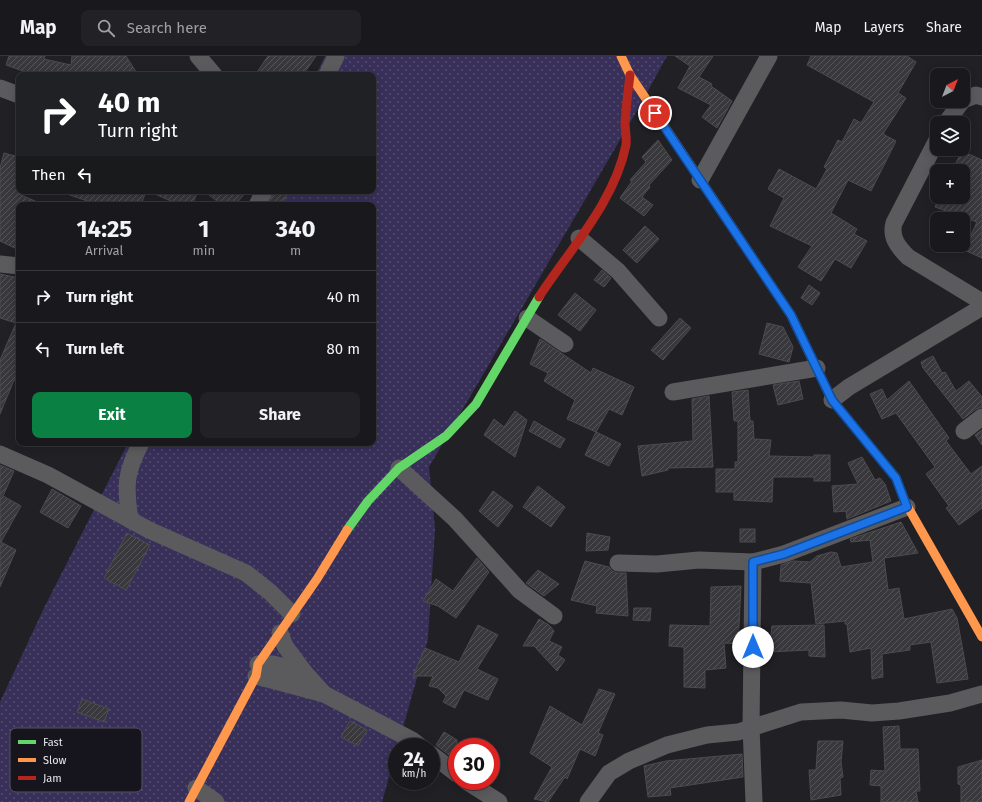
<!DOCTYPE html>
<meta charset="utf-8">
<style>
body{margin:0;font-family:"Fira Sans",sans-serif;background:#222125;color:#f1f3f6;height:100vh;display:flex;flex-direction:column;font-size:15px;white-space:nowrap}
*{box-sizing:border-box;margin:0}
p{font-size:13px;color:#9fa0a3}
.icon{flex:none;width:22px;height:22px;fill:none;stroke:currentColor;stroke-width:2;stroke-linecap:round;stroke-linejoin:round}
.map{position:relative;flex:1;overflow:hidden}
.side{position:absolute;left:16px;top:146px;width:360px;height:244px;display:flex;flex-direction:column;background:#19181c;border-radius:8px;box-shadow:0 2px 10px #0003,0 0 0 1px #37373b}
.side>*{flex:none}
.guide{position:absolute;left:16px;top:16px;width:360px;height:122px;border-radius:8px;box-shadow:0 2px 10px #0003,0 0 0 1px #37373b;background:#202124;color:#fff;overflow:hidden}
.needle{width:26px;rotate:42deg}
.buttons{position:absolute;left:930px;top:12px;display:grid;gap:8px}
.buttons a{display:grid;place-items:center;width:40px;height:40px;border-radius:8px;background:#19181c;box-shadow:0 2px 10px #0003,0 0 0 1px #37373b;font-size:20px}
.speed{position:absolute;left:388px;top:682px;display:flex;gap:8px;font-size:20px;font-weight:700;text-align:center}
.speed>*{display:grid;place-content:center;width:52px;height:52px;border-radius:50%;background:#19181c;box-shadow:0 2px 10px #0003,0 0 0 1px #37373b;line-height:1}
.speed small{font-size:10px;font-weight:400}
.speed .limit{border:6px solid #d22;background:#fff;color:#111}
.pin{position:absolute;display:grid;place-items:center;width:34px;height:34px;color:#fff;margin:-17px;border:2px solid #fff;border-radius:50%;box-shadow:0 1px 4px #0007}
.me{position:absolute;width:44px;margin:-22px;rotate:0deg;stroke-linejoin:round;filter:drop-shadow(0 0 3px #0008)}
.turn{display:flex;align-items:center;gap:14px;height:84px;padding:0 16px;font-size:18px}
.turn .icon{width:52px;height:52px;stroke-width:2.5}
.turn b{display:block;font-size:28px;line-height:34px}
.then{display:flex;align-items:center;height:38px;padding:0 16px;background:#0003;gap:8px;font-size:15px}
.eta{display:flex;justify-content:space-evenly;align-items:center;height:68px;text-align:center}
.eta b{font-size:24px;font-weight:700;line-height:28px}
.cta{display:flex;gap:8px;margin-top:auto;padding:8px 16px}
.cta a{flex:1;height:46px;border-radius:8px;background:#0b8043;color:#fff;font-size:16px;font-weight:700;line-height:46px;text-align:center}
.cta a+a{background:#222125;color:#f1f3f6}
ul{padding:0;list-style:none}
li{display:flex;align-items:center;gap:12px;height:52px;padding:0 16px;border-top:1px solid #37373b}
li div{flex:1}
li b{display:block;font-size:15px}
li em{font-style:normal}
header{display:flex;align-items:center;gap:24px;box-sizing:border-box;height:56px;padding:0 20px;background:#19181c;border-bottom:1px solid #37373b}
header strong{font-size:19px}
nav{display:flex;gap:22px;margin-inline-start:auto;font-size:14px}
.search{width:280px;height:36px;background:#222125;display:flex;align-items:center;gap:10px;box-sizing:border-box;padding:0 14px;border-radius:8px;color:#9fa0a3;font-size:15px}
.map>svg:first-child{display:block}
</style>
<header>
<strong>Map</strong>
<div class="search"><svg class="icon" aria-label="search" viewBox="0 0 24 24"><circle cx="10" cy="10" r="6"/><path d="M15 15l6 6"/></svg>Search here</div>
<nav><a>Map</a><a>Layers</a><a>Share</a></nav>
</header>
<div class="map">
<svg width="982" height="746" viewBox="0 0 982 746">
<defs>
<pattern id="grass-dots" width="8" height="8" patternUnits="userSpaceOnUse"><rect width="8" height="8" fill="#383059"/><path d="M2 2h.1M6 6h.1" fill="none" stroke="#554e71" stroke-width="1.8" stroke-linecap="round"/></pattern>
<pattern id="building-hatch" width="6" height="6" patternUnits="userSpaceOnUse"><rect width="6" height="6" fill="#39383c"/><path d="M-1 1l2-2M0 6l6-6M5 7l2-2" fill="none" stroke="#565558"/></pattern>
</defs>
<rect width="100%" height="100%" fill="#212025"/>
<path fill="url(#grass-dots)" d="M325 0H667L638 53 429 411 435 473 428 583 382 746H0V646L44 552 128 387H373V149H250L257 135H373V19H316Z"/>
<g fill="url(#building-hatch)" stroke="#4c4c50">
<path d="M9 0H45L44 3 71 9 72 0H126L138 19H34L6 9Z"/>
<path d="M268 0H316L303 19H255Z"/>
<path d="M675 0H713L699 21 712 28 711 30 732 45 717 72 702 61 711 49 678 32 690 10Z"/>
<path d="M811 0H907L916 6 898 37 906 42 883 78 896 85 871 135 848 124 831 157 857 173 854 178 867 185 851 212 835 203 821 225 798 211 812 190 770 170 784 142 768 133 779 113 816 133 827 113 824 111 838 84 842 86 854 63 861 67 874 46 807 9Z"/>
<path d="M658 84 672 104 649 129 650 131 642 141 653 149 644 160 620 142 632 125 630 124 646 106 642 101Z"/>
<path d="M962 95 982 104V202L964 194 977 166 935 151 940 141H963V115H952Z"/>
<path d="M4 97 19 101V138L44 149H19V194L0 185V112Z"/>
<path d="M64 135H146L141 149H99L64 137Z"/>
<path d="M148 135H198L192 149H180Z"/>
<path d="M204 135H247L235 149H222Z"/>
<path d="M274 135H288L282 149 269 147Z"/>
<path d="M645 170 659 183 637 207 623 194Z"/>
<path d="M602 214 611 222 604 231 594 224Z"/>
<path d="M0 218 19 222V326L14 324 0 358V304L16 267 0 262Z"/>
<path d="M809 229 820 237 812 249 801 242Z"/>
<path d="M575 237 596 254 580 275 558 259Z"/>
<path d="M680 262 691 272 663 304 651 294Z"/>
<path d="M767 267 783 271 793 291 789 306 759 298Z"/>
<path d="M540 283 591 317 593 312 634 331 622 359 609 353 596 376 567 363 575 344 544 325 548 317 530 308Z"/>
<path d="M933 300 942 317 945 316 956 335 969 325 982 341V351L976 353 963 363 923 312 921 306Z"/>
<path d="M799 325 803 343 778 349 773 329Z"/>
<path d="M909 325 949 382 946 385 971 418 982 410V452L959 469 946 452 949 450 926 418 935 411 896 357 882 363 870 338 882 333 887 344Z"/>
<path d="M748 334 750 365H753L754 383 771 384 769 400 814 401V399H830V425H814V421H773L772 446 734 444V436H716V413H735V406H738V365H734L732 336Z"/>
<path d="M709 340 713 411 668 412V414L642 420 638 390 693 385 692 343Z"/>
<path d="M515 355 527 364 515 401 484 379 494 363 504 371Z"/>
<path d="M534 365 565 383 560 392 529 375Z"/>
<path d="M982 374V389L975 379Z"/>
<path d="M596 376 621 388 609 410 585 399Z"/>
<path d="M862 401 875 424 880 422 885 428 891 445 847 463 846 455 834 456 832 430 858 428 848 407Z"/>
<path d="M0 409 14 415 3 440 21 450 1 486 16 494 0 531Z"/>
<path d="M538 430 565 451 551 471 523 451Z"/>
<path d="M52 433 81 450 68 472 40 456Z"/>
<path d="M493 435 513 450 498 471 479 455Z"/>
<path d="M901 466 918 497 884 502 888 534 899 532 904 563 952 553 957 562 968 623 937 627 931 586 910 589V594L882 598 883 621 872 623 871 592 850 596 847 568H845V565L816 568 811 527 780 525 781 509 793 505 810 506 817 500 831 496 837 497 841 511 873 506 870 484 851 486 850 483Z"/>
<rect x="740" y="473" width="15" height="13"/>
<path d="M127 477 150 489 126 534 104 522Z"/>
<path d="M587 477 610 481 608 494 586 495Z"/>
<path d="M477 502 489 516 456 562 438 550 423 545 436 523 453 535Z"/>
<path d="M585 505 609 511 612 515 617 517H626L628 560 596 557 597 550 571 544Z"/>
<path d="M538 514 559 528 544 540 526 527Z"/>
<path d="M741 530 738 588 724 587 726 612 705 614V632L684 631V591L669 590 670 569 710 570 711 531Z"/>
<path d="M634 552H651L650 565 633 564Z"/>
<path d="M539 563 549 569 554 575 549 585 562 591 558 599 565 604 557 615 534 590H523Z"/>
<path d="M478 569 498 579 477 613 498 623 488 644 464 634 455 652 443 646 446 640 438 632 429 630 433 620H413L425 592 459 606Z"/>
<path d="M824 569 825 601 809 600V594L769 596 772 570Z"/>
<path d="M599 633 615 638 598 677 603 679 595 700 580 693 567 723 565 721 548 746 534 743 552 711 530 697 550 650 582 669Z"/>
<path d="M82 643 109 653 104 666 77 656Z"/>
<path d="M350 665 367 674 358 690 341 681Z"/>
<path d="M899 670 900 693H918L920 735H916L918 746H881V730L870 729 871 714 885 715 883 671Z"/>
<path d="M444 676 457 684V701L450 696 449 699 436 689Z"/>
<path d="M818 685H843L841 706 843 721 840 722 841 739 811 744 809 714H816Z"/>
<path d="M742 698 743 721 670 732 671 739 648 741 644 710 666 705Z"/>
<path d="M982 704V746H961V729L958 728V711Z"/>
</g>
<g fill="none" stroke-linecap="round" stroke-linejoin="round">
<g stroke="#5b5b5e" stroke-width="17">
<path d="M198 0 214 19"/>
<path d="M327 19 336 0"/>
<path d="M0 32 19 39"/>
<path d="M963 44 976 39 982 41"/>
<path d="M946 67 962 45"/>
<path d="M937 84 894 167C890 181 898 191 908 201L982 246"/>
<path d="M700 124 769 0"/>
<path d="M257 149 264 135"/>
<path d="M579 182 618 215 659 262"/>
<path d="M0 208 19 210"/>
<path d="M527 262 565 288"/>
<path d="M673 336 817 312"/>
<path d="M832 344 849 331 982 251"/>
<path d="M964 375 982 361"/>
<path d="M0 398 48 419 149 474 246 517 270 536 292 558"/>
<path d="M399 412 455 463 520 535 554 560"/>
<path d="M130 464C125 430 125 417 141 387"/>
<path d="M618 507 657 508 699 504 753 506"/>
<path d="M280 577 285 590 305 617"/>
<path d="M258 608H273L305 617 324 638"/>
<path d="M256 620 324 638 412 684 421 691"/>
<path d="M431 698 457 718"/>
<path d="M466 725 499 746"/>
<path d="M196 732 216 746"/>
<path d="M588 746 609 717 629 705 667 689 707 679 738 676 801 656 841 654 872 657 899 655 950 647 982 638"/>
<path d="M754 746 751 671 753 506 784 498 907 451"/>
</g>
<g stroke="#63d668" stroke-width="9">
<path d="M801 280 832 344 896 422 905 446"/>
<path d="M347 474 368 445 399 412 446 380 476 348 539 241"/>
</g>
<g stroke="#ff974d" stroke-width="9">
<path d="M621 0 630 19 791 259 801 280"/>
<path d="M905 446 982 581"/>
<path d="M189 746 256 620 258 608 317 523 347 474"/>
</g>
<path stroke="#b3261e" stroke-width="9" d="M539 241C570 193 614 147 626 89 627 82 625 74 625 67 626 51 628 35 630 19"/>
</g>
<g fill="none" stroke-linecap="round" stroke-linejoin="round">
<g stroke="#114b97" stroke-width="10">
<path id="route" d="M655 57 791 259 832 344 896 422 907 451 784 498 753 506V591"/>
</g>
<use href="#route" stroke="#1a73e8" stroke-width="7"/>
</g>
<rect x="10" y="672" width="132" height="64" rx="6" fill="#16151e" stroke="#54535c" stroke-width="1"/>
<rect x="18" y="684" width="18" height="4" fill="#63d668"/>
<rect x="18" y="702" width="18" height="4" fill="#ff974d"/>
<rect x="18" y="720" width="18" height="4" fill="#b3261e"/>
<g font-size="11" fill="#e5e4eb">
<text x="43" y="690">Fast</text>
<text x="43" y="708">Slow</text>
<text x="43" y="726">Jam</text>
</g>
</svg>
<div class="buttons">
<a><svg class="needle" viewBox="-14 -14 28 28"><path d="M0-13l5 13h-10z" fill="#e53935"/><path d="M0 13l5-13h-10z" fill="#9fa0a3"/></svg></a>
<a><svg class="icon" aria-label="layers" viewBox="0 0 24 24"><path d="M12 4l9 5-9 5-9-5zM3 14l9 5 9-5"/></svg></a>
<a>+</a>
<a>−</a>
</div>
<div class="speed"><div>24<small>km/h</small></div><div class="limit">30</div></div>
<div class="pin" style="left:655px;top:57px;background:#d93025"><svg class="icon" aria-label="arrive" viewBox="0 0 24 24"><path d="M6 21V4h12l-3 4 3 4H6"/></svg></div>
<svg class="me" style="left:753px;top:591px" viewBox="-20 -20 40 40"><circle r="19" fill="#fff"/><path d="M0-13L10 11 0 6-10 11z" fill="#1a73e8"/></svg>
<div class="guide">
<div class="turn"><svg class="icon" aria-label="right" viewBox="0 0 24 24"><path d="M7 20v-9h11M14 6l5 5-5 5"/></svg><div><b>40 m</b>Turn right</div></div>
<div class="then">Then<svg class="icon" aria-label="left" viewBox="0 0 24 24"><path d="M17 20v-9H6M10 6l-5 5 5 5"/></svg></div>
</div>
<section class="side">
<div class="eta">
<div><b>14:25</b><p>Arrival</p></div>
<div><b>1</b><p>min</p></div>
<div><b>340</b><p>m</p></div>
</div>
<ul>
<li><svg class="icon" aria-label="right" viewBox="0 0 24 24"><path d="M7 20v-9h11M14 6l5 5-5 5"/></svg><div><b>Turn right</b></div><em>40 m</em></li>
<li><svg class="icon" aria-label="left" viewBox="0 0 24 24"><path d="M17 20v-9H6M10 6l-5 5 5 5"/></svg><div><b>Turn left</b></div><em>80 m</em></li>
</ul>
<div class="cta"><a>Exit</a><a>Share</a></div>
</section>
</div>
